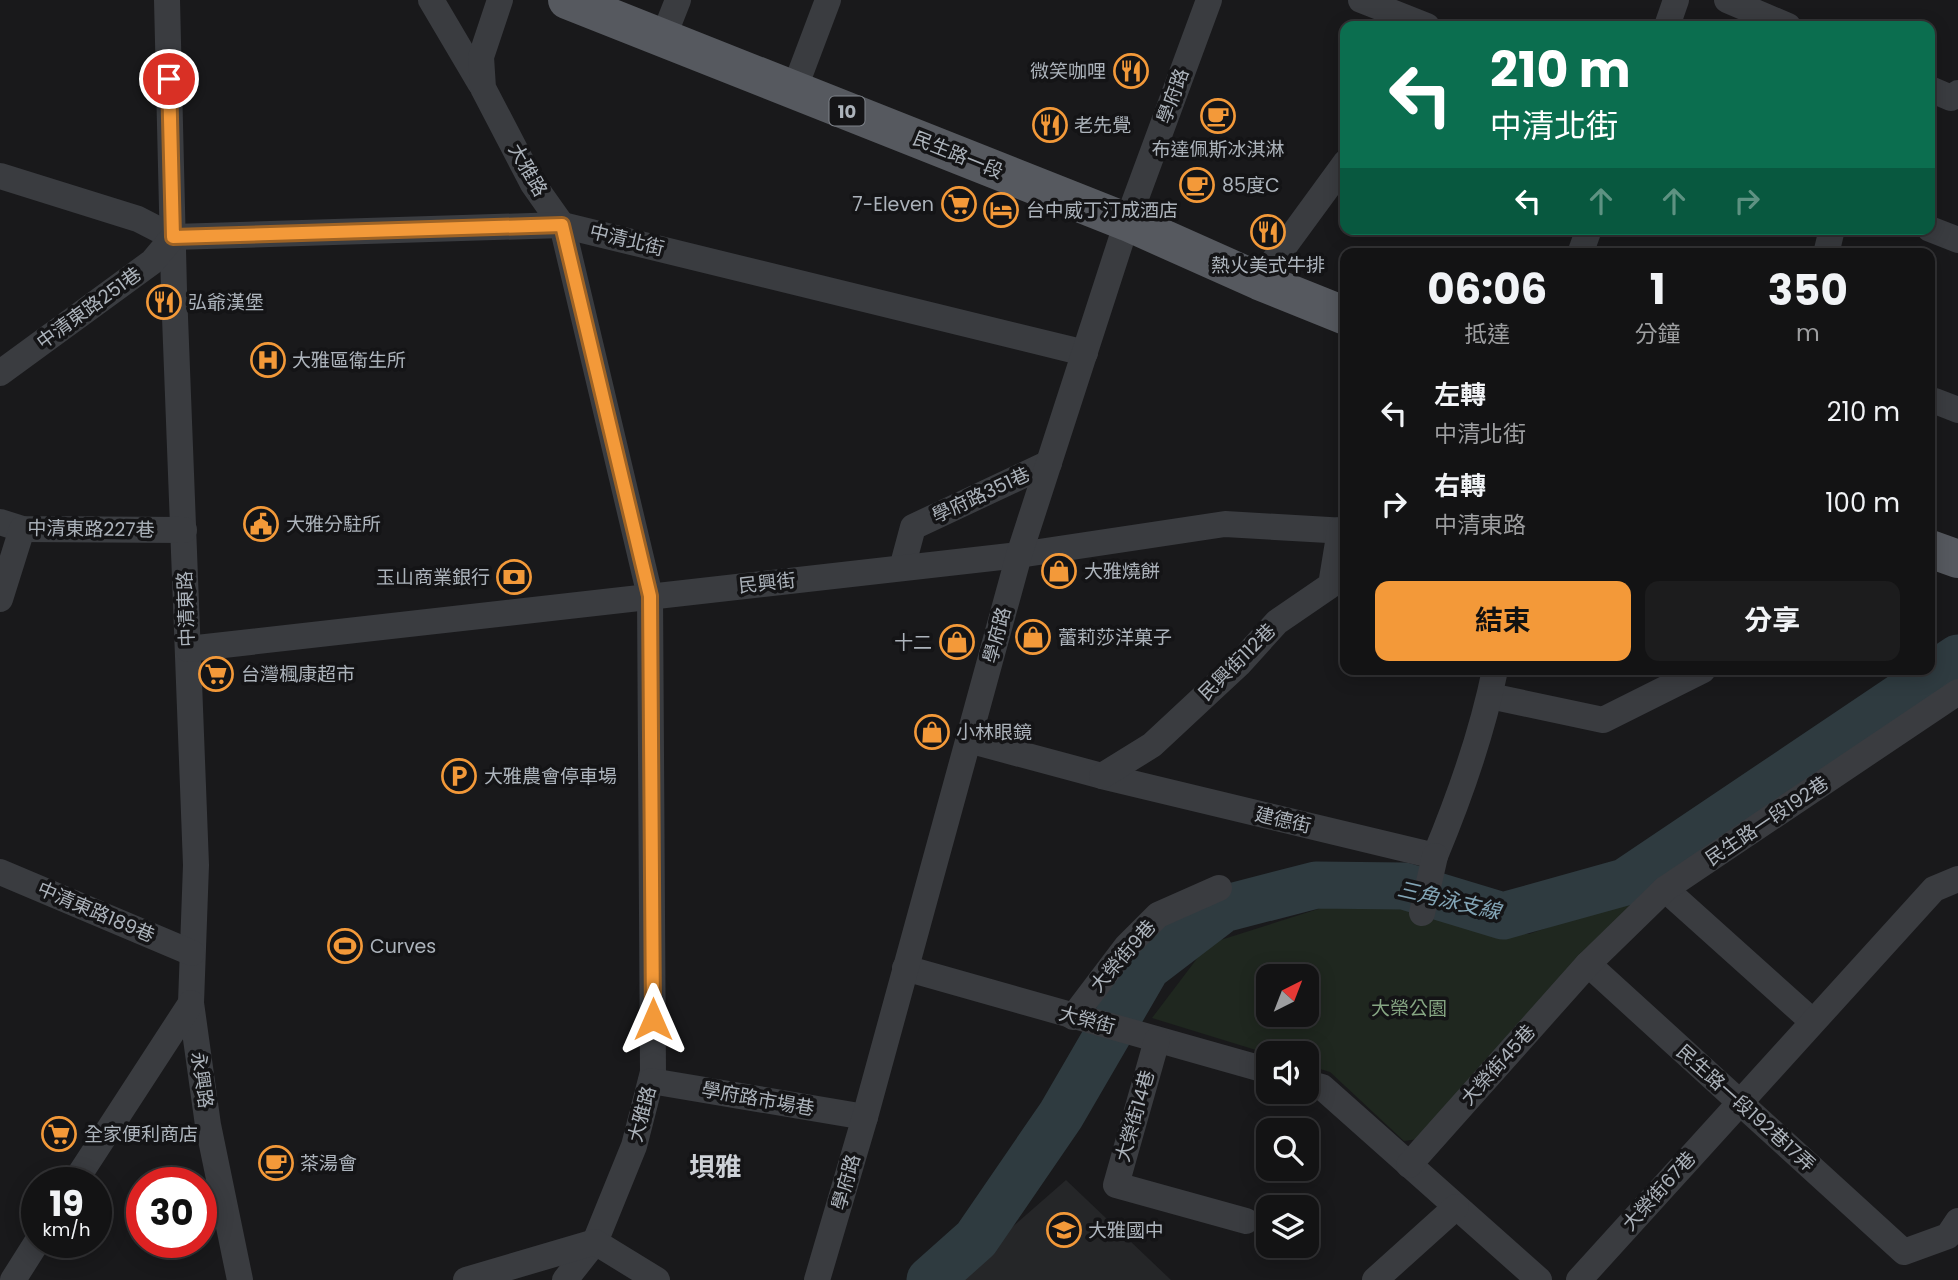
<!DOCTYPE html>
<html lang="zh-TW">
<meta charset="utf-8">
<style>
body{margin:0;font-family:Poppins,"Noto Sans TC",sans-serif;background:#1c1c1d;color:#f1f3f6;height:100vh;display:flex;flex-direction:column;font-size:26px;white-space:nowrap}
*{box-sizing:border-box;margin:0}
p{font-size:23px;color:#9d9ea0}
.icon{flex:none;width:38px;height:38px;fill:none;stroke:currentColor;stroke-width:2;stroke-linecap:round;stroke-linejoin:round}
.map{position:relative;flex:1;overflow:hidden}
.sheet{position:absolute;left:1340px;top:248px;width:595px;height:427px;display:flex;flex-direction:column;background:#131314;border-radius:14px;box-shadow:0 4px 18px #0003,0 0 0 2px #323234}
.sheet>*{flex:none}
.top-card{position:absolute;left:1340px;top:21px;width:595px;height:214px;border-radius:14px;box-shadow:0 4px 18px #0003,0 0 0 2px #323234;background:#0b6e4f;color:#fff;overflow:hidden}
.needle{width:46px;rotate:42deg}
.buttons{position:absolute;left:1256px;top:964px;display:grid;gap:14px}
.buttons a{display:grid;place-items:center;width:63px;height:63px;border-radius:14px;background:#131314;box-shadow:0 4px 18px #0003,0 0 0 2px #323234;font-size:35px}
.speed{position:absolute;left:21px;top:1167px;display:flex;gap:14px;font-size:35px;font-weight:700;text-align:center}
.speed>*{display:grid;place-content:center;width:91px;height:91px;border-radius:50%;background:#131314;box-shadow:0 4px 18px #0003,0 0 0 2px #323234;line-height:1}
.speed small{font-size:18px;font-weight:400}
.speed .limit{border:10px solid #d22;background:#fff;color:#111}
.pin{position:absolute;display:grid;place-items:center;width:60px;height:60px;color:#fff;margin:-30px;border:4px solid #fff;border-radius:50%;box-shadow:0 2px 7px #0007}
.me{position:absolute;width:77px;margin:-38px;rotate:0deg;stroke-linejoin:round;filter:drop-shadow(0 0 5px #0008)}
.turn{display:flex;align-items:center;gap:24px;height:147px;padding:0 35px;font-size:32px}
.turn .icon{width:91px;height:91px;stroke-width:2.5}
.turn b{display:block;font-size:49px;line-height:60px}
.lanes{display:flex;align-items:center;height:66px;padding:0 35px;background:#0003;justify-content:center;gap:35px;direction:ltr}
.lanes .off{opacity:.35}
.eta{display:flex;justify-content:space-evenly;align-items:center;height:119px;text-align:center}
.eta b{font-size:42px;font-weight:700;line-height:49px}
.action{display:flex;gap:14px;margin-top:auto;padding:14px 35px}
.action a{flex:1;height:80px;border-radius:14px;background:#f39939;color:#111;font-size:28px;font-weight:700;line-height:80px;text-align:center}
.action a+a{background:#1c1c1d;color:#f1f3f6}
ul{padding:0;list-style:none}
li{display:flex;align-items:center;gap:21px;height:91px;padding:0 35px}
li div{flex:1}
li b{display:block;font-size:26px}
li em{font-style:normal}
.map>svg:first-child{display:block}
</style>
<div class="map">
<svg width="1958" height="1280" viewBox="0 0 1958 1280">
<rect width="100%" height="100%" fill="#19191b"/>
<path fill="#252628" d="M1066 1180 1171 1280H952Z"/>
<path fill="#1f271f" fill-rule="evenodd" d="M1661 888 1426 1138 1404 1141 1330 1072 1307 1065V1054H1269L1152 1018 1208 944 1334 904 1408 906 1435 912 1492 932 1529 934ZM1269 976H1307V1015H1269Z"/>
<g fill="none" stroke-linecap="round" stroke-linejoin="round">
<path stroke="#2f3b40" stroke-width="47" d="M930 1280 976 1239 1061 1115 1147 967 1223 909 1316 885 1404 886 1503 916 1625 882 1958 658"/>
<g stroke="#3a3c40" stroke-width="26">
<path d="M167 0 174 291 196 865 191 1003 208 1125 240 1280"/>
<path d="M431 0 480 83"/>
<path d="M500 0 481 57 483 88 533 184 562 225 650 596 653 1072 634 1146 595 1242 565 1280"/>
<path d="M1361 0 1427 26"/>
<path d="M1727 0 1788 26"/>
<path d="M1667 26 1676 0"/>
<path d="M663 38 678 0"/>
<path d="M1930 89 1951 98 1958 93"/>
<path d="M794 90 828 0"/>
<path d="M0 176 138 219 173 237 562 225 1085 353"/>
<path d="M1930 229 1958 240"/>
<path d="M1580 254 1589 229"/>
<path d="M1826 254 1832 229"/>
<path d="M1259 281 1346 162"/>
<path d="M0 373 152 262 173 237"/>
<path d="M1935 401 1958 410"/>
<path d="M0 522 22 529 184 530"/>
<path d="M902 568 913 527 1049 463"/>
<path d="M0 599 22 529"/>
<path d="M188 649 1019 555 1225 524 1346 531"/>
<path d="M1490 696 1603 720 1703 670"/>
<path d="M968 740 1102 776 1435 856C1460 796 1482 734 1495 670"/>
<path d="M1102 776 1152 745 1239 664 1277 622 1331 585 1340 530"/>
<path d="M0 872 192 953"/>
<path d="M1665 889 1812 1021"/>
<path d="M1422 913 1435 856"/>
<path d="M1588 964 1904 1252 1948 1236 1958 1221"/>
<path d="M905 968 1269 1071"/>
<path d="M1073 1017 1126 947 1158 915 1219 888"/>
<path d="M1157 1040 1116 1185 1246 1221"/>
<path d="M651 1081 865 1117"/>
<path d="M1307 1083 1322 1087 1539 1280"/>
<path d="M1409 1165 1588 964 1665 889 1958 692"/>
<path d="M74 1183 191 1003"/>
<path d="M13 1280 37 1242"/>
<path d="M466 1280 595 1242 657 1280"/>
<path d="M817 1280 865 1117 1019 555 1127 222 1209 0"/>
<path d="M1375 1280 1456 1207"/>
<path d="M1579 1280 1934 889 1958 879"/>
</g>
<g stroke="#56595f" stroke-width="38">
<path d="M567 0 1127 222 1259 281 1346 316"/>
<path d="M1930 549 1958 559"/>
</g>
</g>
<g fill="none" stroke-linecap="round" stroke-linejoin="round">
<g stroke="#9e6325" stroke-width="18">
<path id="route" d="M169 79 173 237 562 225 650 596 653 1019"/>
</g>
<use href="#route" stroke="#f39939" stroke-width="12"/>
</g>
<defs>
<g id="restaurant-ring" transform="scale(1.75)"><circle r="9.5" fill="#141416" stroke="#f39939" stroke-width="1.5"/><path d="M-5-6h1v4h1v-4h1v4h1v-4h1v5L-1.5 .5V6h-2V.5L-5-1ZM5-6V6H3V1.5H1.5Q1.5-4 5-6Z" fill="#f39939"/></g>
<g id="cafe-ring" transform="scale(1.75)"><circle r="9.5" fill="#141416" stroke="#f39939" stroke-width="1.5"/><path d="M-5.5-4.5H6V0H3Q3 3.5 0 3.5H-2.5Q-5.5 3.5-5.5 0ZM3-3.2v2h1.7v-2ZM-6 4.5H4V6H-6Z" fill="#f39939"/></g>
<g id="supermarket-ring" transform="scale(1.75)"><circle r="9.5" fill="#141416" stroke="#f39939" stroke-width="1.5"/><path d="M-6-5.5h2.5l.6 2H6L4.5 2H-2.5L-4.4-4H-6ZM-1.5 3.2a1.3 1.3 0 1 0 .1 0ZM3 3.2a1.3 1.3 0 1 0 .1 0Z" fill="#f39939"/></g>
<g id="hotel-ring" transform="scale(1.75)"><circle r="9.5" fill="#141416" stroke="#f39939" stroke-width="1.5"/><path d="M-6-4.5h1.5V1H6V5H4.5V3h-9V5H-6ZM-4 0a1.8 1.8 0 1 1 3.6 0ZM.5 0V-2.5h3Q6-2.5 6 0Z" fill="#f39939"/></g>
<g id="hospital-ring" transform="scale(1.75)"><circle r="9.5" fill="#141416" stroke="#f39939" stroke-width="1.5"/><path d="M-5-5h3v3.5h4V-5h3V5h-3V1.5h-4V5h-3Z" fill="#f39939"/></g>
<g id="civic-ring" transform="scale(1.75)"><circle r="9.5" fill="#141416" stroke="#f39939" stroke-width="1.5"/><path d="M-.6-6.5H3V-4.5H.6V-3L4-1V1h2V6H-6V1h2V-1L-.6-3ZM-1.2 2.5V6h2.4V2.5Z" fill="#f39939"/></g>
<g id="shop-ring" transform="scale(1.75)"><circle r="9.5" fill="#141416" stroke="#f39939" stroke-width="1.5"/><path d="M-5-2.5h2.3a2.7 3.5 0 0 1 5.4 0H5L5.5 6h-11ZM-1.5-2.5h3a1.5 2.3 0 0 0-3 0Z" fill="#f39939"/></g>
<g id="bank-ring" transform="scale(1.75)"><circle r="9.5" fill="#141416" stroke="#f39939" stroke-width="1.5"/><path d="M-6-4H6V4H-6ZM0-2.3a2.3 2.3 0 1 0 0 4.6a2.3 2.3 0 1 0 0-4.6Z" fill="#f39939"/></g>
<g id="parking-ring" transform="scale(1.75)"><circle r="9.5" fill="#141416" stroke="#f39939" stroke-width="1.5"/><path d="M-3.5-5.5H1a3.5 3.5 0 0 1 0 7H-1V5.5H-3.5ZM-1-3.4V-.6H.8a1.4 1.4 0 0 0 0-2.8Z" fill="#f39939"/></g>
<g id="stadium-ring" transform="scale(1.75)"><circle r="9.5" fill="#141416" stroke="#f39939" stroke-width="1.5"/><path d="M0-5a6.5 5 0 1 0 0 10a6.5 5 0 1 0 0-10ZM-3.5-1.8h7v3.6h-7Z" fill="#f39939"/></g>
<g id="school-ring" transform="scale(1.75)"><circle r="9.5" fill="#141416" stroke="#f39939" stroke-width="1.5"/><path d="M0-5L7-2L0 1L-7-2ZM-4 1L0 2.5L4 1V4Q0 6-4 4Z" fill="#f39939"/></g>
</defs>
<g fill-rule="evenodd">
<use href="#restaurant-ring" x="1131" y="71"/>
<use href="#cafe-ring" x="1218" y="116"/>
<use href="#restaurant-ring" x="1050" y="125"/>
<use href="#cafe-ring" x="1197" y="185"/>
<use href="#supermarket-ring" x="959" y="204"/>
<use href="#hotel-ring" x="1001" y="210"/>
<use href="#restaurant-ring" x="1268" y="232"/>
<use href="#restaurant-ring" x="164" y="302"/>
<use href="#hospital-ring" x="268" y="360"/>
<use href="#civic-ring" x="261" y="524"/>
<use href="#shop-ring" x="1059" y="571"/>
<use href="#bank-ring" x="514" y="577"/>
<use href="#shop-ring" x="1033" y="637"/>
<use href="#shop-ring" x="957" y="642"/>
<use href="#supermarket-ring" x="216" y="674"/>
<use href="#shop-ring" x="932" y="732"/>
<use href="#parking-ring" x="459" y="776"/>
<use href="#stadium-ring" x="345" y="946"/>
<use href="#supermarket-ring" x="59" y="1134"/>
<use href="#cafe-ring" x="276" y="1163"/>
<use href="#school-ring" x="1064" y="1230"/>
</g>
<g text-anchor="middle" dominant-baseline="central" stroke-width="7" stroke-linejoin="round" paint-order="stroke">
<rect fill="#141416" stroke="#7e838a" stroke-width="2" x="829.5" y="96.5" width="35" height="29" rx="5"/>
<g font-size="18" font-weight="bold" fill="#acb3bb">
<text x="847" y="111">10</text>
</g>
<g font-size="19" fill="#acb3bb" stroke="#141416" text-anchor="start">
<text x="1106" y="71" text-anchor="end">微笑咖哩</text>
<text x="1074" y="125">老先覺</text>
<text x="1218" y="149" text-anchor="middle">布達佩斯冰淇淋</text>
<text x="1222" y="185">85度C</text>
<text x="934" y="204" text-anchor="end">7-Eleven</text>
<text x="1026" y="210">台中威丁汀成酒店</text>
<text x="1268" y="265" text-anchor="middle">熱火美式牛排</text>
<text x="188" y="302">弘爺漢堡</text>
<text x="292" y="360">大雅區衛生所</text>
<text x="286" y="524">大雅分駐所</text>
<text x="1084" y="571">大雅燒餅</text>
<text x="490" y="577" text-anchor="end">玉山商業銀行</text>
<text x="1058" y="637">蕾莉莎洋菓子</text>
<text x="932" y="642" text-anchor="end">十二</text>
<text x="241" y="674">台灣楓康超市</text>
<text x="956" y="732">小林眼鏡</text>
<text x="484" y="776">大雅農會停車場</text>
<text x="370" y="946">Curves</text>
<text x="84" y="1134">全家便利商店</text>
<text x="300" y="1163">茶湯會</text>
<text x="1088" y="1230">大雅國中</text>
</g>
<g font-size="19" fill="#acb3bb" stroke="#141416">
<text transform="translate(1173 96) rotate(-70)">學府路</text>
<text transform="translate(958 155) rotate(22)">民生路一段</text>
<text transform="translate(528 170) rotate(60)">大雅路</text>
<text transform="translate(627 240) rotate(14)">中清北街</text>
<text transform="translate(89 308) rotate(-36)">中清東路251巷</text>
<text transform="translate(981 495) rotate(-25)">學府路351巷</text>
<text transform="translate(91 529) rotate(1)">中清東路227巷</text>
<text transform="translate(767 583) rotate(-6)">民興街</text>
<text transform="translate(186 609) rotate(-92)">中清東路</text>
<text transform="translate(997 635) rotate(-75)">學府路</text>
<text transform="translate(1237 662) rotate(-45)">民興街112巷</text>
<text transform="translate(1283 820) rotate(13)">建德街</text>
<text transform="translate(1767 821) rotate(-34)">民生路一段192巷</text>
<text transform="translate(96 912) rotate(23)">中清東路189巷</text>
<text transform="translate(1123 956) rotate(-49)">大榮街9巷</text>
<text transform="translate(1087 1020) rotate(15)">大榮街</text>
<text transform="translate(1498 1065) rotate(-48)">大榮街45巷</text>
<text transform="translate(202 1080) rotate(82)">永興路</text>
<text transform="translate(758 1099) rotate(10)">學府路市場巷</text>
<text transform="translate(1746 1108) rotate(42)">民生路一段192巷17弄</text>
<text transform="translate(642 1114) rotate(-75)">大雅路</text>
<text transform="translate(1135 1116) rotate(-74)">大榮街14巷</text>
<text transform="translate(846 1182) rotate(-74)">學府路</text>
<text transform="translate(1659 1191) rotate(-48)">大榮街67巷</text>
</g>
<g font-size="19" fill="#86a683" stroke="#141416">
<text x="1409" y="1008">大榮公園</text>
</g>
<g font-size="21" font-style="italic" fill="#83a5b6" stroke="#141416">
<text transform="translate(1449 900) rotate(13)">三角泳支線</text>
</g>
<g font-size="26" font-weight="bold" fill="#cdd1d7" stroke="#141416">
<text x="715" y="1167">垻雅</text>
</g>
</g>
</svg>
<div class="buttons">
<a><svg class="needle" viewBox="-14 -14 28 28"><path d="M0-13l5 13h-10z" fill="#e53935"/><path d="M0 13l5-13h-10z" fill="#9d9ea0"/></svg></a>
<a><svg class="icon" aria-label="sound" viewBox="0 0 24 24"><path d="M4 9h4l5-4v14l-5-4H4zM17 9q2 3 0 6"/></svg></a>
<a><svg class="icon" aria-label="search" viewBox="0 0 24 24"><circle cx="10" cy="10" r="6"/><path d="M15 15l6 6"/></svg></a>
<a><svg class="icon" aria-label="layers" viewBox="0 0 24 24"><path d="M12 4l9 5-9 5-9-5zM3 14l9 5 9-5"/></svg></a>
</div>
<div class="speed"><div>19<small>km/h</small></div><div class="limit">30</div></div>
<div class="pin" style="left:169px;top:79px;background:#d93025"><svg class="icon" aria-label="arrive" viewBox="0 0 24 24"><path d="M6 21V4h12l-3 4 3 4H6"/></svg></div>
<svg class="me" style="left:653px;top:1019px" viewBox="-20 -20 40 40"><path d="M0-17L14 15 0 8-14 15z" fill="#f39939" stroke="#fff" stroke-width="4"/></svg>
<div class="top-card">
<div class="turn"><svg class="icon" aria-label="left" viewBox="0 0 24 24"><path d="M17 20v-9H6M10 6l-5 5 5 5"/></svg><div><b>210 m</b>中清北街</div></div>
<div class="lanes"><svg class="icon" aria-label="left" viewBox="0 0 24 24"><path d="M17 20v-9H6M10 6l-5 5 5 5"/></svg><svg class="icon off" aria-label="ahead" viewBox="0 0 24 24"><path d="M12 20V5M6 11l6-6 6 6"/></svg><svg class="icon off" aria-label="ahead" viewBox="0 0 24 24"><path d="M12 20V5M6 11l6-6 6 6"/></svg><svg class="icon off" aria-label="right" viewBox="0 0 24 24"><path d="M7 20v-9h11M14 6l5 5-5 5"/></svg></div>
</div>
<section class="sheet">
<div class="eta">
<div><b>06:06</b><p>抵達</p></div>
<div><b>1</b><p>分鐘</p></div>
<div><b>350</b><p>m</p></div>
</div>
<ul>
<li><svg class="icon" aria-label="left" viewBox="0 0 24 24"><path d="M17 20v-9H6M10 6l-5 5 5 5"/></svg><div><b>左轉</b><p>中清北街</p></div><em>210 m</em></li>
<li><svg class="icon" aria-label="right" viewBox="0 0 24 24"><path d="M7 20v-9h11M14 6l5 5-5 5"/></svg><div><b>右轉</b><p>中清東路</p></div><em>100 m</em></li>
</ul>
<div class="action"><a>結束</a><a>分享</a></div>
</section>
</div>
